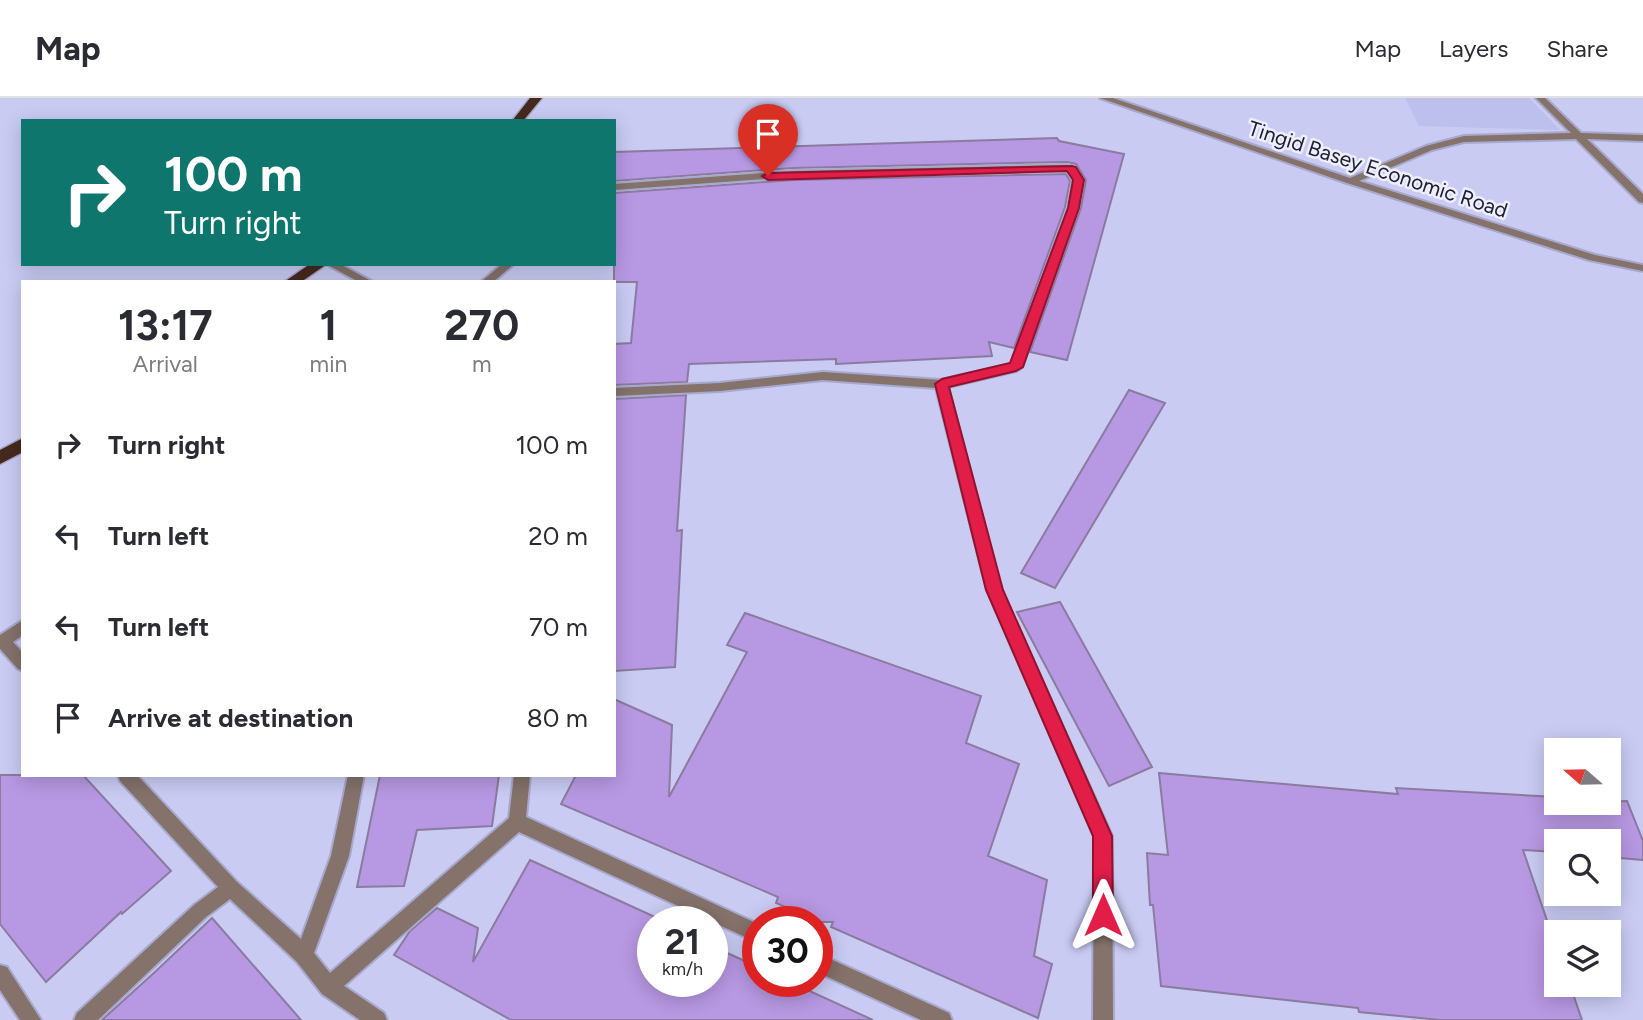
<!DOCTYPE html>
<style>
body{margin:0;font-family:Figtree,sans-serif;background:#f7f7f7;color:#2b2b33;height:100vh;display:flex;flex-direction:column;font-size:26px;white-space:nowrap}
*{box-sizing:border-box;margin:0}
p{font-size:23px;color:#7c7c81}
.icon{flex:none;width:38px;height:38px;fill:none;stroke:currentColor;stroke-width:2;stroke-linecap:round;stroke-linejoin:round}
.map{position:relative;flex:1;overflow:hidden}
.sheet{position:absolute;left:21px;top:182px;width:595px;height:497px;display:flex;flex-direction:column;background:#fff;border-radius:0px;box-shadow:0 4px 18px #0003}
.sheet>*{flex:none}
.banner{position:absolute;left:21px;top:21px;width:595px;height:147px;border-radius:0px;box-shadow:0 4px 18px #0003;background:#0f766e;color:#fff;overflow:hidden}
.needle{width:46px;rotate:290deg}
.tools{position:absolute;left:1544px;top:640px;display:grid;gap:14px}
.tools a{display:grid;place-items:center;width:77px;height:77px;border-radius:0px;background:#fff;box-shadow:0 4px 18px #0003;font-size:35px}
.speed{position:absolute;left:637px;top:808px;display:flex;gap:14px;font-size:35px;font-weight:700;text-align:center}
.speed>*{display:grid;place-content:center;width:91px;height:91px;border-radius:50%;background:#fff;box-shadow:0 4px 18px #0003;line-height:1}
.speed small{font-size:18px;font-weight:400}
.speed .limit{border:10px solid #d22;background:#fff;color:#111}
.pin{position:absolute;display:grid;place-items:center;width:60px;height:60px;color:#fff;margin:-72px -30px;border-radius:50% 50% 50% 0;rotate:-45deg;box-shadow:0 0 7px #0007}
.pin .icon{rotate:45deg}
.me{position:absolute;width:77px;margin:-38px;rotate:0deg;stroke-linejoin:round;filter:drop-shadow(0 0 5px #0008)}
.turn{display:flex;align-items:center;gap:24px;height:147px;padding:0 28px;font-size:32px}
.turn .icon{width:91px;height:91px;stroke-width:2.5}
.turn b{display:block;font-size:49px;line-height:60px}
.eta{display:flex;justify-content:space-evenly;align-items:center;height:119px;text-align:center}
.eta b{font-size:42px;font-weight:700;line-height:49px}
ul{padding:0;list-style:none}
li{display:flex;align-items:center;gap:21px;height:91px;padding:0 28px}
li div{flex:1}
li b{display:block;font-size:26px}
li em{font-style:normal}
header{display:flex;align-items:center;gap:42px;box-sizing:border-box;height:98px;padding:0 35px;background:#fff;border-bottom:2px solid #e1e1e2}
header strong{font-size:33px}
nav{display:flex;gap:38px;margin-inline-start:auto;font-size:24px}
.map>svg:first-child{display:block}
</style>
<header>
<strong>Map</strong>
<nav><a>Map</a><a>Layers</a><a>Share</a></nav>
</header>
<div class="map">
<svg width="1643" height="922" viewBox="0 0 1643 922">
<rect width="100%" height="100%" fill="#c9cbf3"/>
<path fill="#bdbfed" d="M1405 0H1529L1560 32 1419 28Z"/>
<g fill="#b798e2" stroke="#8a7b9f" stroke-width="2">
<path d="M1057 40 1059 43 1124 56 1067 262 1030 254 1081 110 1086 82 1076 66 1067 64 793 70 614 83V54Z"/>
<path d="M1066 76 1070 83 1065 109 1014 250 989 244 992 258 836 266V261L689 266 687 284 614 287V246L631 245 637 184H614V95L793 82Z"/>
<path d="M1129 292 1165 305 1055 490 1021 475Z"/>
<path d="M686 297 677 433 682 432 675 569 614 573V301Z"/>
<path d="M1060 504 1152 669 1109 688 1017 514Z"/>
<path d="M745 515 981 598 966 645 1019 666 988 758 1047 782 1034 858 1052 866 1038 920 831 829 833 824H821L776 805 778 799 561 706 576 677H614V601L672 627 669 699 747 554 727 547Z"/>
<path d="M1159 675 1398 696 1396 690 1556 699V705L1627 703 1643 743V762L1608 759V744H1556V754L1523 752 1556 849V887H1570L1582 922H1440L1359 914 1358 910 1161 888 1153 807H1150L1147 755 1168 757Z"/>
<path d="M0 677H83L171 773 122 816 121 814 46 884 0 826Z"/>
<path d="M380 677H499L492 728 417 732 404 788 357 789Z"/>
<path d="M530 762 666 824H653V884H712V848L758 869V884H790L873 922H511L394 857 410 833 437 810 478 830 473 864Z"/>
<path d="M212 820 301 922H102L156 873Z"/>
</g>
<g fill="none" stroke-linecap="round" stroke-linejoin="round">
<g stroke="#a7a9cc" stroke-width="4">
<g id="minor">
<path d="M1100 0H1113L1350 80 1426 48 1464 38 1571 35 1536 0H1545L1581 35 1643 37V43L1587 41 1643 96V105L1639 104 1576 41 1464 44 1432 52 1359 83 1595 157 1643 167V173L1589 162 1347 85Z"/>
<path d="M1067 67 1075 69 1083 82 1078 110 1022 269 1016 273 948 289 1001 492 1112 738 1113 922H1093L1094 738 987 492 936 290 823 282 720 293 614 298V290L720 285 823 274 941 282 1011 266 1068 110 1073 82 1067 73 793 79 614 92V86L793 73Z"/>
<path d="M326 166H340L373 184H359Z"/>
<path d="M502 166H514L493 184H481Z"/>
<path d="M23 522V537L13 544 23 555V573L18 571 0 551V537Z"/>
<path d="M118 677H137L237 784 301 841 331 758 348 677H364L349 758 314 855 330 875 509 720 514 677H530L526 719 758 826V845L519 734 344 888 384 915 387 922H360L322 896 297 864 230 801 206 819 98 922H74L77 915 194 807 218 789 120 683Z"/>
<path d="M817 855 949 915 952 922H921L817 874Z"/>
<path d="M0 867 7 869 41 922H20L0 892Z"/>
</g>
</g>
<g stroke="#a7a9cc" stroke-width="3">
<g id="primary">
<path d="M530 0H542L523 23H512Z"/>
<path d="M310 166H327L301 184H284Z"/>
<path d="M23 340V354L0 366V352Z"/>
</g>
</g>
<use href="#minor" fill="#84726b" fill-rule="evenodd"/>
<use href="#primary" fill="#46291e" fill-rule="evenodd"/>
</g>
<path fill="#e11d48" stroke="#92132f" stroke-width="2" d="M1072 68 1076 69 1084 82 1079 110 1023 269 1016 273 949 289 1003 492 1112 738 1113 817 1110 824 1103 827 1096 824 1093 817V738L986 492 935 286 942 281 1010 265 1068 110 1073 82 1067 73 768 82 762 78 768 75Z"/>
<g text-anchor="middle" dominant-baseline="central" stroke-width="5" stroke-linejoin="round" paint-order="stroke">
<g font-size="21" fill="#20202f" stroke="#edeefe">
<text transform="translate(1378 71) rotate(18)">Tingid Basey Economic Road</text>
</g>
</g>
</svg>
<div class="tools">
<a><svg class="needle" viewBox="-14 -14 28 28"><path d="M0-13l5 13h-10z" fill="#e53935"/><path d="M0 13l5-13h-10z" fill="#7c7c81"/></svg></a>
<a><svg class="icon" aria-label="search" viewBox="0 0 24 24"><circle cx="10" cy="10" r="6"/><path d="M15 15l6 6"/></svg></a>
<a><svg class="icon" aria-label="layers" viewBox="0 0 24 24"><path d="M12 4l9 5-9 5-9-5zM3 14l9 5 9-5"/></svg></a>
</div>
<div class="speed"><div>21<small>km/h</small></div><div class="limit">30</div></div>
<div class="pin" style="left:768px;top:78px;background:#d93025"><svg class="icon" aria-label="arrive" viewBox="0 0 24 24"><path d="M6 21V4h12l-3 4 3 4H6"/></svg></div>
<svg class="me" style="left:1103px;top:817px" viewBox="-20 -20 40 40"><path d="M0-17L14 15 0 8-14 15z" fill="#e11d48" stroke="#fff" stroke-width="4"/></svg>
<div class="banner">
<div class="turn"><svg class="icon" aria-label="right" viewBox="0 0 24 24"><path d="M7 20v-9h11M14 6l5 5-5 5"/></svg><div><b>100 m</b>Turn right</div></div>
</div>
<section class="sheet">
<div class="eta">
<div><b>13:17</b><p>Arrival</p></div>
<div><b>1</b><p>min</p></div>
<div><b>270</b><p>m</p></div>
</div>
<ul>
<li><svg class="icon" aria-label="right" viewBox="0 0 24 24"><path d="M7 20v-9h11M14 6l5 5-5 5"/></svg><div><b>Turn right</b></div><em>100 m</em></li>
<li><svg class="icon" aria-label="left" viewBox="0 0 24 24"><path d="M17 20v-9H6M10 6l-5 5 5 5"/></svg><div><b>Turn left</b></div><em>20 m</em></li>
<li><svg class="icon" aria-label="left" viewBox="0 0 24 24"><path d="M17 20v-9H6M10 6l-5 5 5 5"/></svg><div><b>Turn left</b></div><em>70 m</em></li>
<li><svg class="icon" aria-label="arrive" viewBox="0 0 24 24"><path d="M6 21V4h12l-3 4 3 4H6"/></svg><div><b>Arrive at destination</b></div><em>80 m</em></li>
</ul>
</section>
</div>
